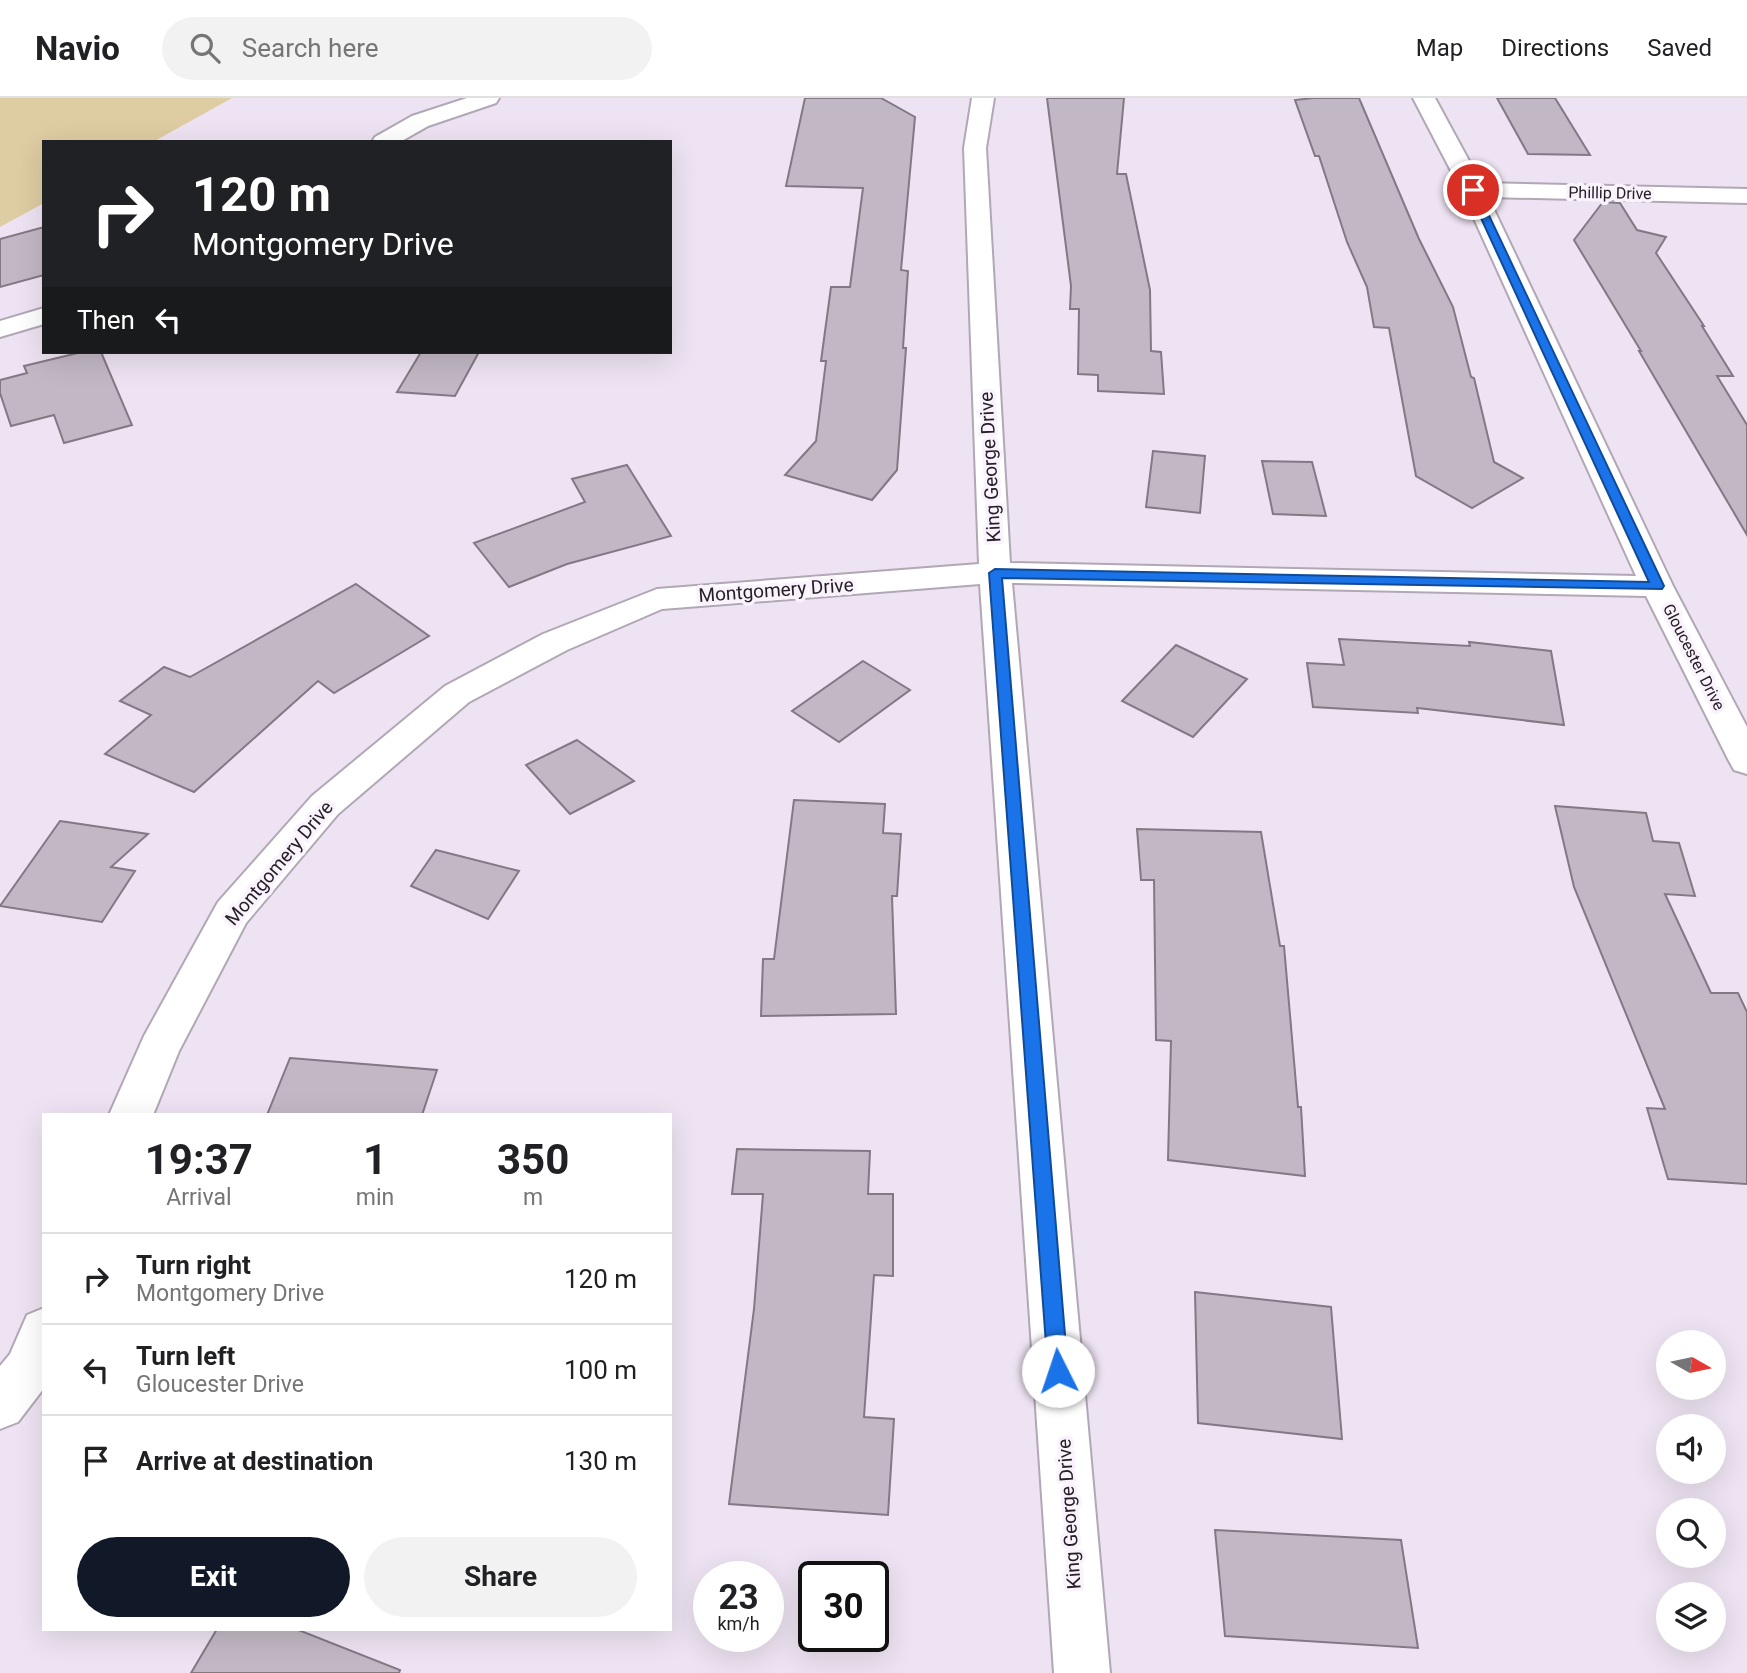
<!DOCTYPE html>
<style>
body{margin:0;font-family:Roboto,sans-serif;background:#f2f2f2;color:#202124;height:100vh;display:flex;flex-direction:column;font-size:26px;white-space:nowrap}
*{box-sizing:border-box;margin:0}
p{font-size:23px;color:#757577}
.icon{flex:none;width:38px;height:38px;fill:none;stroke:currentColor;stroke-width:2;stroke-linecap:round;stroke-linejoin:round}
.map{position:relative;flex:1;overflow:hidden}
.drawer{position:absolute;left:42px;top:1015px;width:630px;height:518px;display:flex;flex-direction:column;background:#fff;border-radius:0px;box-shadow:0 7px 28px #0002}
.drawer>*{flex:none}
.banner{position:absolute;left:42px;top:42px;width:630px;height:214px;border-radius:0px;box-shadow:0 7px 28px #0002;background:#202124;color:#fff;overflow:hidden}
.needle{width:46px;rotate:99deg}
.fabs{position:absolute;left:1656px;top:1232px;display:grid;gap:14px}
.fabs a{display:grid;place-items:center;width:70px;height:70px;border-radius:50%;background:#fff;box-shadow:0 7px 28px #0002;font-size:35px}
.speed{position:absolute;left:693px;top:1463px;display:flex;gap:14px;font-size:35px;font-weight:700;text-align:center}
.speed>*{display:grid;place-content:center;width:91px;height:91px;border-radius:50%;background:#fff;box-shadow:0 7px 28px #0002;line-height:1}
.speed small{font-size:18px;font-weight:400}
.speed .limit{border:4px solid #111;border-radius:10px;background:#fff;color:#111}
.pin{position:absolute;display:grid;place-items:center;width:60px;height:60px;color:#fff;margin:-30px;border:4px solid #fff;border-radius:50%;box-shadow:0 2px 7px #0007}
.me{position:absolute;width:77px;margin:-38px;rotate:356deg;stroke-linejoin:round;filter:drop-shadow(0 0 5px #0008)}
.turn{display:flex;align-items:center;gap:24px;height:147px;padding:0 35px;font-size:32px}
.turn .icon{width:91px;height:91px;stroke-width:2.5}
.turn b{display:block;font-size:49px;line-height:60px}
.then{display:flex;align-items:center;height:66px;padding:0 35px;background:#0003;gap:14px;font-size:26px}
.eta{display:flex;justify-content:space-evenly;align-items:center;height:119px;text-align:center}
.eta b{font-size:42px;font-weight:700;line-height:49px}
.action{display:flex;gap:14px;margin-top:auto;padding:14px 35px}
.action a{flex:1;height:80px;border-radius:42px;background:#111827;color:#fff;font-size:28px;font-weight:700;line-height:80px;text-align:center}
.action a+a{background:#f2f2f2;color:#202124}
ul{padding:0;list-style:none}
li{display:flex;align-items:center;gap:21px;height:91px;padding:0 35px;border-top:2px solid #e0e0e0}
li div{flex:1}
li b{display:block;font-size:26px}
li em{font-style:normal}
header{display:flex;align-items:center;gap:42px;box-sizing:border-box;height:98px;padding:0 35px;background:#fff;border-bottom:2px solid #e0e0e0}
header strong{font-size:33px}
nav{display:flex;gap:38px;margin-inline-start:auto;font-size:24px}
.search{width:490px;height:63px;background:#f2f2f2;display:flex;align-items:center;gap:18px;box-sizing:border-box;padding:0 24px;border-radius:38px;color:#757577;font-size:26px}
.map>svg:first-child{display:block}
</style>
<header>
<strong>Navio</strong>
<div class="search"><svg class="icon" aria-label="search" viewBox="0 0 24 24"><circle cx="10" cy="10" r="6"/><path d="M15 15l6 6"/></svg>Search here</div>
<nav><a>Map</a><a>Directions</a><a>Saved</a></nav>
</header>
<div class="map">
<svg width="1747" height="1575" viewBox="0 0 1747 1575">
<rect width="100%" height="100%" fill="#eee3f2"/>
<path fill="#decca2" d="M0 0H232L153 44H44V105L0 129Z"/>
<g fill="#c2b8c5" stroke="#827985" stroke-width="2">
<path d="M805 0H881L915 19 901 172 908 173 903 250H906L897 372 872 402 785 377 816 343 826 263H821L831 189H850L863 90 786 88Z"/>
<path d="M1047 0H1124L1117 76H1126L1150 192 1151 253 1161 254 1164 296 1098 293V277L1078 276 1079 211H1070L1071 188Z"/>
<path d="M1313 0H1359L1419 141 1453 209 1471 279 1474 280 1494 364 1523 380 1472 410 1416 378 1389 230 1374 229 1367 189 1347 144 1319 58H1315L1295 2Z"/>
<path d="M1497 0H1555L1590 57 1528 56Z"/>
<path d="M1603 104 1620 105 1637 132 1666 139 1656 155 1704 228H1702L1733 278H1717L1747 327V437L1639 253H1641L1574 142Z"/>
<path d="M44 129V177L0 189V141Z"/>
<path d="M82 254H101L132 327 64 345 54 317 11 328 0 295V282L27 275 24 268Z"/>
<path d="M421 254H479L455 298 397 294Z"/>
<path d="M1153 353 1205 358 1200 415 1146 409Z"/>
<path d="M1262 363 1312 364 1326 418 1273 416Z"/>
<path d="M627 367 671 438 567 466 509 489 474 445 585 404 572 381Z"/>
<path d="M356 486 429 538 334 595 318 583 194 694 105 656 151 617 120 603 164 569 190 579Z"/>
<path d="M1339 541 1470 548 1469 544 1551 553 1564 627 1417 610 1418 615 1313 609 1307 565 1344 567Z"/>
<path d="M1176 547 1247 581 1193 639 1122 603Z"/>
<path d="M863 563 910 592 839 644 792 613Z"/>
<path d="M577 642 634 683 570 716 526 667Z"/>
<path d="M794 702 885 706 883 735 901 736 897 798H892L896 916 761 918 763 861H774Z"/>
<path d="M1555 708 1646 715 1653 743 1679 745 1695 798 1665 796 1711 895H1738L1747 914V1086L1668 1081 1647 1010 1665 1011 1574 789Z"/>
<path d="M60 723 148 736 111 769 135 773 102 824 0 808Z"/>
<path d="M1137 731 1261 734 1280 848H1284L1298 1009H1301L1305 1078 1168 1062 1171 943 1156 942 1154 782H1141Z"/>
<path d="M436 752 519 773 488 821 411 788Z"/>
<path d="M290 960 437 972 422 1017H267Z"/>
<path d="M737 1051 870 1053 868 1096H893V1178L874 1177 864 1319 894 1321 888 1417 729 1406 754 1211 763 1096H732Z"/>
<path d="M1195 1194 1331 1209 1342 1341 1198 1325Z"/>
<path d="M1215 1432 1401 1442 1418 1550 1225 1538Z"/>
<path d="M217 1531H296L400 1572 399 1575H191Z"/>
</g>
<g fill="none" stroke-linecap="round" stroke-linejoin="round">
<g stroke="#b2a7b5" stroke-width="4">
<g id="minor">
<path d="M467 0H499L496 5 428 28 400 44H372L375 39 412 18Z"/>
<path d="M972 0H994L986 50 1010 465 1636 478 1461 92 1413 0H1435L1481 85 1747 91V105L1488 99 1673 488 1747 629V676L1734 672 1729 663 1646 498 1012 485 1110 1575H1054L980 486 662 511 567 552 469 604 338 716 246 825 179 953 153 1017H109L144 938 218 804 312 698 445 588 543 536 657 491 979 466 964 50Z"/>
<path d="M44 210V226L0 239V223Z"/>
<path d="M44 1210V1290L18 1324 0 1331V1268L10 1256 27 1217Z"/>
</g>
</g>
<use href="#minor" fill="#fff" fill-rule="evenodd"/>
</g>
<path fill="#1a73e8" stroke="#114b97" stroke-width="2" d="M1469 90 1477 92 1664 488 1662 491 1002 480 1068 1273 1065 1279 1058 1282 1051 1279 1048 1273 989 475 995 471 1649 484 1468 92Z"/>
<g text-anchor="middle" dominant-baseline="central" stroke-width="7" stroke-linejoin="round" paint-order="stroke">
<g font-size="16" fill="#242025" stroke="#faf2fd">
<text transform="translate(1610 95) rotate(1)">Phillip Drive</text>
<text transform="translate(1694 559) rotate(63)">Gloucester Drive</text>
</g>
<g font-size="19" fill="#242025" stroke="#faf2fd">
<text transform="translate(990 369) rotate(-93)">King George Drive</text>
<text transform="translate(776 492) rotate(-4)">Montgomery Drive</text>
<text transform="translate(279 765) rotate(-50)">Montgomery Drive</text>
<text transform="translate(1069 1416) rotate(-94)">King George Drive</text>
</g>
</g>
</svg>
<div class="fabs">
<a><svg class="needle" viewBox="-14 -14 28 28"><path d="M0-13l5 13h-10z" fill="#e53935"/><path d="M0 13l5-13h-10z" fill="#757577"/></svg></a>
<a><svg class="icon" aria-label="sound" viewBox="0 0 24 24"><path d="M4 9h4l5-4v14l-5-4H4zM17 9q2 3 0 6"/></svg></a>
<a><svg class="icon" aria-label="search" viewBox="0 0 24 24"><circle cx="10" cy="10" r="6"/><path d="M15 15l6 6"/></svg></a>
<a><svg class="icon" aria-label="layers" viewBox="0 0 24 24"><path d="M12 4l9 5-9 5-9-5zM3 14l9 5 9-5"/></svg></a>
</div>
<div class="speed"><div>23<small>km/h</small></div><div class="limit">30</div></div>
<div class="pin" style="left:1473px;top:92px;background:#d93025"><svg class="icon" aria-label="arrive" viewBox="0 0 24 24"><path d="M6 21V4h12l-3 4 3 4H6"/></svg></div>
<svg class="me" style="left:1058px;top:1273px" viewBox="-20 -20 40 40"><circle r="19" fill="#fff"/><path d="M0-13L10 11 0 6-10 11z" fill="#1a73e8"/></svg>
<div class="banner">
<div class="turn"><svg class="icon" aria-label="right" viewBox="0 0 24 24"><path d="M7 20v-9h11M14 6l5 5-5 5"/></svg><div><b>120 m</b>Montgomery Drive</div></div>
<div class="then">Then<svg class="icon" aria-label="left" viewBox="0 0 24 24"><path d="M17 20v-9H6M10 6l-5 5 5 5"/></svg></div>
</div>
<section class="drawer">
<div class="eta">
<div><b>19:37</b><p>Arrival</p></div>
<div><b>1</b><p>min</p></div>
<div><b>350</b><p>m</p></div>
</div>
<ul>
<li><svg class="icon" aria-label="right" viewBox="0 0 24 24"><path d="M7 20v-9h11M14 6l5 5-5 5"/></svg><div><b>Turn right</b><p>Montgomery Drive</p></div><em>120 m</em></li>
<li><svg class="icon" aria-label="left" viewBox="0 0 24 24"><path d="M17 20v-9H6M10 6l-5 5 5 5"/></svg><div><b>Turn left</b><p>Gloucester Drive</p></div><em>100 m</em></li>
<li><svg class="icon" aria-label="arrive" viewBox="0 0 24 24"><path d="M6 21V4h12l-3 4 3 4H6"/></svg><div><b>Arrive at destination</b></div><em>130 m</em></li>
</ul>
<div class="action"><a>Exit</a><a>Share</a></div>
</section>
</div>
